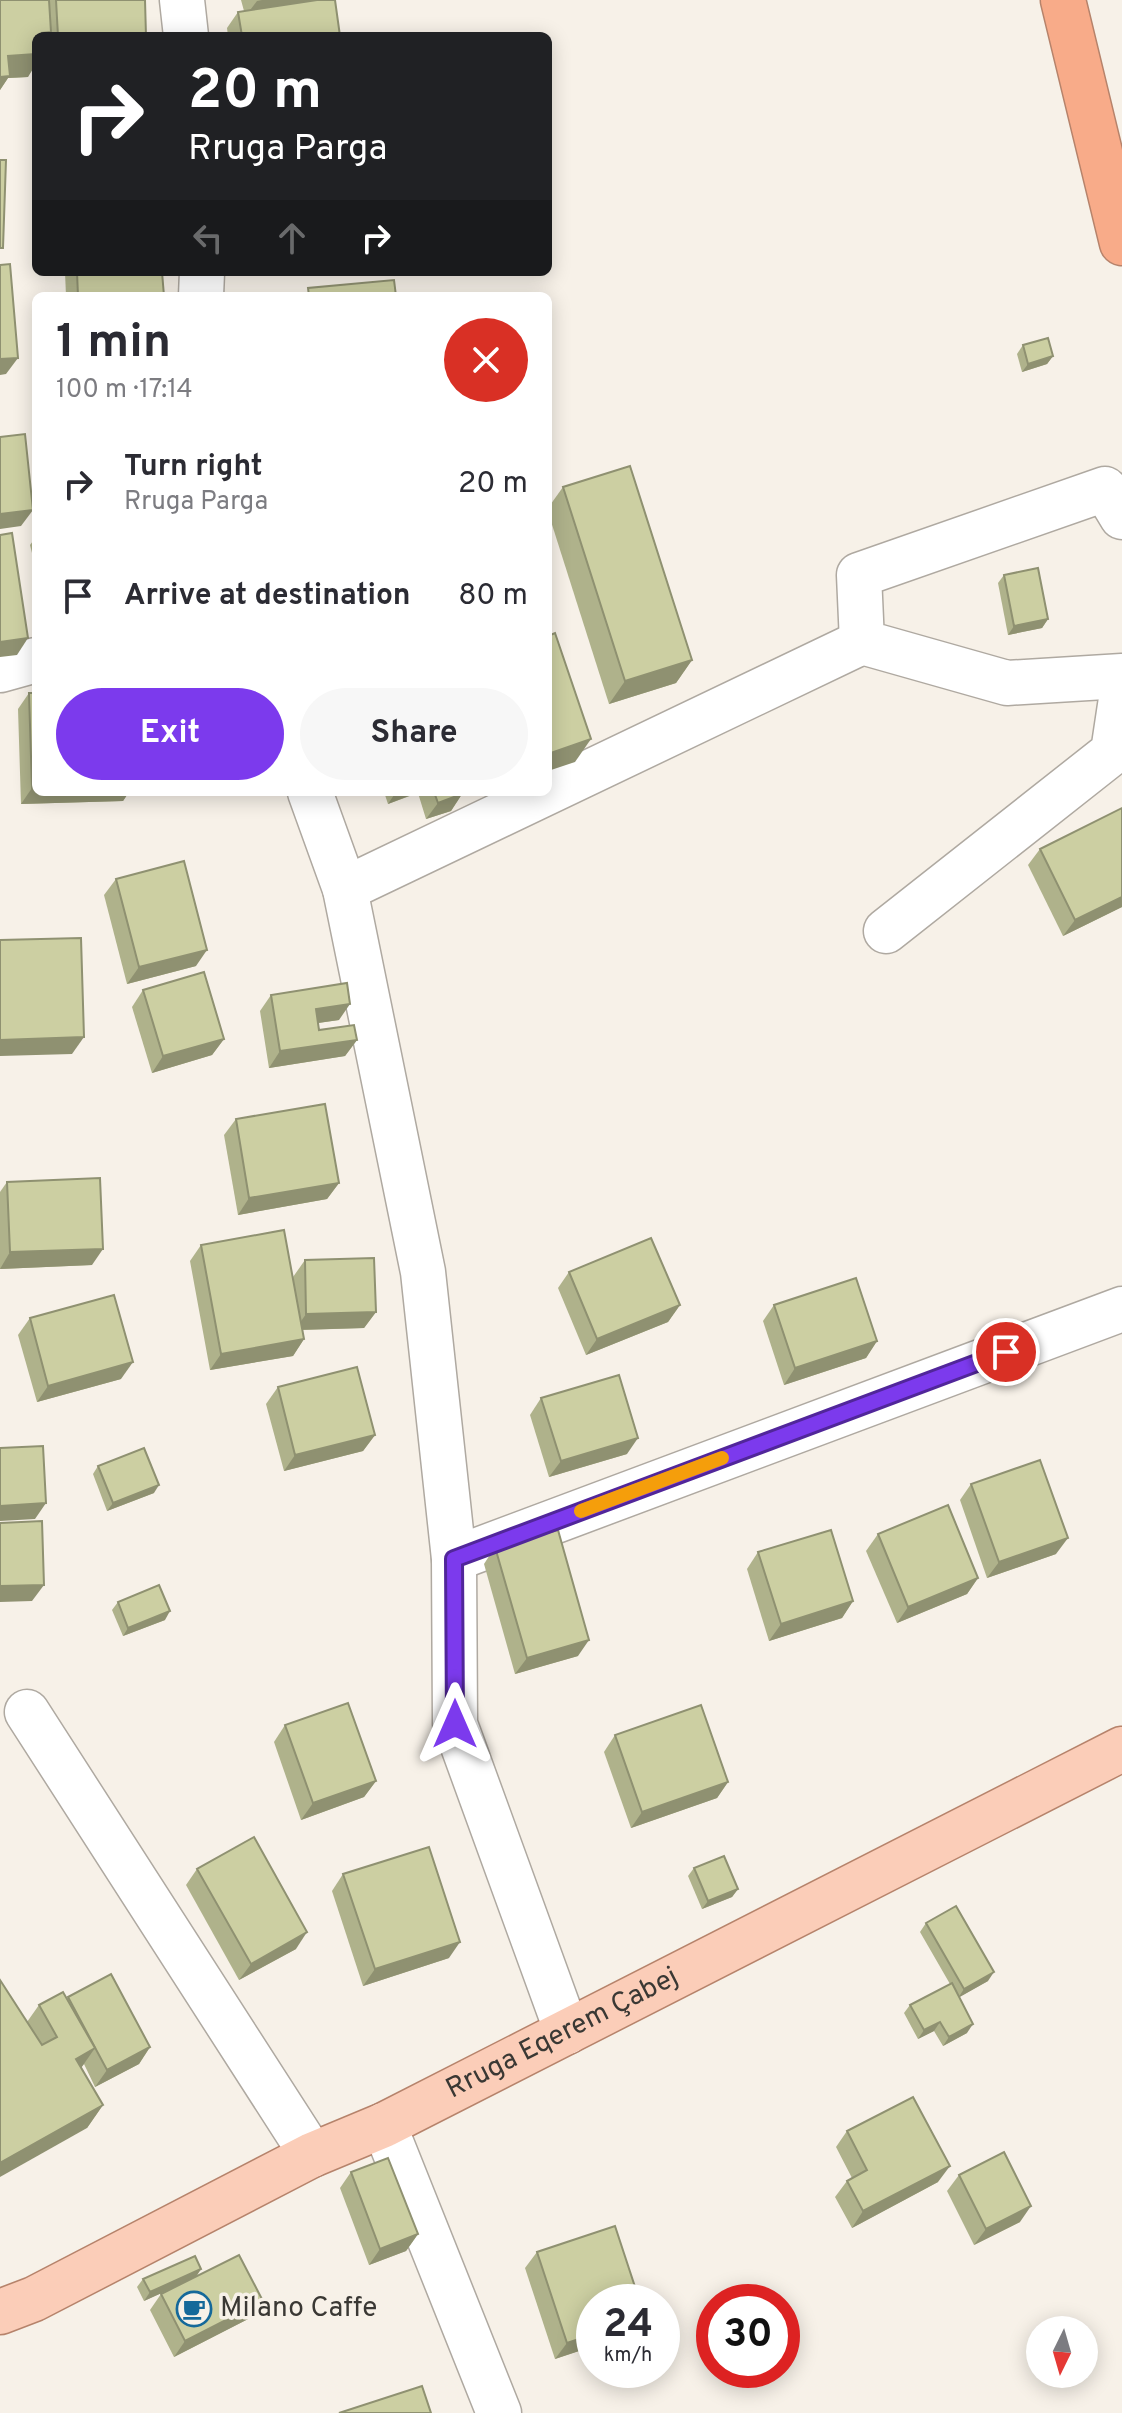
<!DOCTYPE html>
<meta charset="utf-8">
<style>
body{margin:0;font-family:Overpass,sans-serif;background:#f7f7f7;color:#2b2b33;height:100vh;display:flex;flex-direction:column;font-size:30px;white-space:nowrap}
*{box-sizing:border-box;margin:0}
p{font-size:26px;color:#7c7c81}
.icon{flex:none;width:44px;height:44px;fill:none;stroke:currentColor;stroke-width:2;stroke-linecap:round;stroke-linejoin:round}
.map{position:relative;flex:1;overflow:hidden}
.sheet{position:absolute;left:32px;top:292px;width:520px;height:504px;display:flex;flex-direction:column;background:#fff;border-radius:12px;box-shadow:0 4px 20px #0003}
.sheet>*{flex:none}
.hud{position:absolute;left:32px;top:32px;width:520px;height:244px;border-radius:12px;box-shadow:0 4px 20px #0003;background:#202124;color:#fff;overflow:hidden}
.needle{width:52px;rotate:185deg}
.fabs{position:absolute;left:1026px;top:2316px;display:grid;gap:16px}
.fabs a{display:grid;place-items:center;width:72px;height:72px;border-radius:50%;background:#fff;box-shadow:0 4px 20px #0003;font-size:40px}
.speed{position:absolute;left:576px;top:2284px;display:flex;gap:16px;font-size:40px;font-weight:700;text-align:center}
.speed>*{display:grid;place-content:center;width:104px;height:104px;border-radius:50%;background:#fff;box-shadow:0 4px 20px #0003;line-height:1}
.speed small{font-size:20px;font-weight:400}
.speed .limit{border:12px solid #d22;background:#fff;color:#111}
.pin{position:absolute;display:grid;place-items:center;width:68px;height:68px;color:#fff;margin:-34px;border:4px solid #fff;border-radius:50%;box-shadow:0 2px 8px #0007}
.me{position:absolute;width:88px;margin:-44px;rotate:0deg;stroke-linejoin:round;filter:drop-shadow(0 0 6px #0008)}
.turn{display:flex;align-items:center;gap:28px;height:168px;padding:0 24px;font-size:36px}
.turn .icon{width:104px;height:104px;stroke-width:2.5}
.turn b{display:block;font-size:56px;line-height:68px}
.lanes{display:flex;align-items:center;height:76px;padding:0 24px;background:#0003;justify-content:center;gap:40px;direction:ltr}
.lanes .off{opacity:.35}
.round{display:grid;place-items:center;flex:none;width:84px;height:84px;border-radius:42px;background:#f7f7f7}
.overview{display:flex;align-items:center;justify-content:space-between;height:136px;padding:0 24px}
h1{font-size:48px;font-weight:700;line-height:60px}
.action{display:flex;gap:16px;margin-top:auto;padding:16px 24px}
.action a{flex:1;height:92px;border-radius:48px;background:#7c3aed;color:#fff;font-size:32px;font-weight:700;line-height:92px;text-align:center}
.action a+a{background:#f7f7f7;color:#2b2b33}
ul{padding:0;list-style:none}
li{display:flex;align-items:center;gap:24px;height:112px;padding:0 24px}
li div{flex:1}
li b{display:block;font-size:30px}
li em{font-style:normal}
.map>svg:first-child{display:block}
</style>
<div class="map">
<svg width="1122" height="2413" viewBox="0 0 1122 2413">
<rect width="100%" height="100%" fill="#f7f1e8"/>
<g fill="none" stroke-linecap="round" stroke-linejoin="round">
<g stroke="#afa9a1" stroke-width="47">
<g id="minor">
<path d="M182 0 186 36"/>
<path d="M201 296 202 272"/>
<path d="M1122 517 1105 489 859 575 862 642 1007 683 1122 676"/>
<path d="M0 670 36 660"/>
<path d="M310 792 345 889 423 1272 454 1559 455 1724 567 2032"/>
<path d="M345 889 862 642"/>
<path d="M886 931 1113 752 1122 692"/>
<path d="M454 1559 1122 1309"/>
<path d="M27 1712 312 2155"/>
<path d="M384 2125 499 2413"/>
</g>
</g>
<g stroke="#b6836b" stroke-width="47">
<g id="major">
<path id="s1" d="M0 2312 34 2299 312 2155 384 2125 1122 1749"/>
</g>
</g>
<g stroke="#b6836b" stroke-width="47">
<path id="highway" d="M1063 0 1122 243"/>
</g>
<use href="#minor" stroke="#fff" stroke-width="44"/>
<use href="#major" stroke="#fbcdb8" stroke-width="44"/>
<use href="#highway" stroke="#f8ab89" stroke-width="44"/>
</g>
<g fill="#afb28b">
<path d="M0 0H145L146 36H36L28 77 8 78 0 90Z"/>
<path d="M241 0H335L340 36H228L227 28 238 12 244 11Z"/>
<path d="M65 272H162L164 296H66Z"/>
<path d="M1023 345 1053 356 1047 364 1022 372 1017 354Z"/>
<path d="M563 487 692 660 676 683 609 704 548 512V508Z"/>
<path d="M36 537V569L30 545Z"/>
<path d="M1004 575 1048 619 1042 628 1008 635 998 583Z"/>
<path d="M29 693 36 792H129L123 801 21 804 18 709Z"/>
<path d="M384 792H461L462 794 451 811 426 819 418 793 388 804Z"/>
<path d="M1122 808V907L1063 936 1028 865 1040 849Z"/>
<path d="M116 879 196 966 127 984 104 895Z"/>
<path d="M143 990 224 1039 212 1055 152 1073 132 1007Z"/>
<path d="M271 995 339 1020 318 1023 319 1030 357 1040 345 1056 269 1068 260 1011Z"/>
<path d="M236 1119 339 1183 327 1199 238 1215 224 1135Z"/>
<path d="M7 1182 92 1265 0 1269V1192Z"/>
<path d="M201 1245 294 1281 293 1277 305 1260 376 1312 364 1328 302 1330 304 1339 293 1356 210 1370 190 1261Z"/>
<path d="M569 1272 680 1305 668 1322 586 1355 558 1288Z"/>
<path d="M774 1305 877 1341 866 1358 784 1385 763 1321Z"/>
<path d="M30 1318 121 1379 37 1402 18 1335Z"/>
<path d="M278 1387 375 1435 363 1451 284 1471 266 1404Z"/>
<path d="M541 1398 627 1454 549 1477 530 1415Z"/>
<path d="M98 1466 154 1493 107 1511 93 1474Z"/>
<path d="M971 1484 1056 1554 987 1578 960 1500Z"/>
<path d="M878 1534 978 1578 967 1594 897 1623 866 1551Z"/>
<path d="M495 1547 578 1656 515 1674 484 1564Z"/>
<path d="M758 1552 853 1601 842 1618 769 1641 747 1569Z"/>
<path d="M118 1602 165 1620 123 1636 112 1610Z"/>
<path d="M285 1725 376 1781 364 1797 301 1820 274 1742Z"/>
<path d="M615 1735 728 1782 717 1798 631 1828 604 1752Z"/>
<path d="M694 1868 738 1889 732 1897 702 1909 688 1876Z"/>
<path d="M197 1869 296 1949 239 1980 186 1885Z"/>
<path d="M343 1874 449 1958 363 1986 332 1891Z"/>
<path d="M926 1923 988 1981 959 1997 967 2033 943 2046 934 2031 918 2039 904 2013 910 2005 950 1984 920 1932Z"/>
<path d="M68 1997 150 2047 139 2064 95 2087 84 2064 81 2067 103 2105 87 2128 27 2022 39 2005 67 1999Z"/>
<path d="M847 2131 938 2182 852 2228 835 2197 847 2181 852 2178 836 2147Z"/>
<path d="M351 2172 418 2234 406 2251 369 2265 340 2188Z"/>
<path d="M959 2175 1020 2222 974 2245 947 2191Z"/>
<path d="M537 2252 594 2346 555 2359 525 2268Z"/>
<path d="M201 2269 196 2277 263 2301 252 2317 174 2357 150 2310 161 2294 181 2284 144 2301 137 2287 143 2279Z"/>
</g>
<g fill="#8f9171">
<path d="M262 0H318L245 17 257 1Z"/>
<path d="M36 42V64L28 77 8 78 0 90V68L8 56Z"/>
<path d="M1053 356 1047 364 1022 372 1028 364Z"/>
<path d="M18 358 6 374 0 375V359Z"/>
<path d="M33 510 21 526 0 529V514Z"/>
<path d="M1048 619 1042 628 1008 635 1014 626Z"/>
<path d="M28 638 17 655 0 657V642Z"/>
<path d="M692 660 676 683 609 704 625 681Z"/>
<path d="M591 739 575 762 548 771V754Z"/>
<path d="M32 788H36V792H129L123 801 21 804Z"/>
<path d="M396 792H419L388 804Z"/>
<path d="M462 794 451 811 426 819 438 803Z"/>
<path d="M1122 897V907L1063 936 1075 920Z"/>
<path d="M207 950 196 966 127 984 139 967Z"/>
<path d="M350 1004 339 1020 304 1025 316 1009Z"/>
<path d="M84 1037 72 1054 0 1056V1040Z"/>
<path d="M224 1039 212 1055 152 1073 163 1056Z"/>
<path d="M357 1040 345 1056 269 1068 280 1051Z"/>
<path d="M339 1183 327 1199 238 1215 249 1198Z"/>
<path d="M103 1249 92 1265 0 1269 10 1252Z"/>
<path d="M680 1305 668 1322 586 1355 597 1339Z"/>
<path d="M376 1312 364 1328 295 1330 306 1314Z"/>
<path d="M304 1339 293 1356 210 1370 221 1354Z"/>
<path d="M877 1341 866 1358 784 1385 795 1368Z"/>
<path d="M133 1362 121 1379 37 1402 48 1386Z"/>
<path d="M375 1435 363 1451 284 1471 295 1455Z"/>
<path d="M638 1438 627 1454 549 1477 561 1461Z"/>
<path d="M159 1485 154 1493 107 1511 113 1503Z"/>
<path d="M46 1503 35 1519 0 1521V1506Z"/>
<path d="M1068 1538 1056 1554 987 1578 999 1562Z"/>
<path d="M978 1578 967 1594 897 1623 908 1607Z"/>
<path d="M44 1585 32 1601 0 1602V1586Z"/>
<path d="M853 1601 842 1618 769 1641 781 1624Z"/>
<path d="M170 1611 165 1620 123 1636 128 1628Z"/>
<path d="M589 1640 578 1656 515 1674 527 1658Z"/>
<path d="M376 1781 364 1797 301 1820 313 1803Z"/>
<path d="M728 1782 717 1798 631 1828 642 1812Z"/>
<path d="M738 1889 732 1897 702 1909 708 1901Z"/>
<path d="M307 1932 296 1949 239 1980 251 1964Z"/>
<path d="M460 1942 449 1958 363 1986 375 1969Z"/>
<path d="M994 1972 988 1981 958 1998 964 1989Z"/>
<path d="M940 2022 934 2031 918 2039 924 2030Z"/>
<path d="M973 2024 967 2033 943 2046 949 2037Z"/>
<path d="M150 2047 139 2064 95 2087 107 2070Z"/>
<path d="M95 2048 79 2071 76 2059Z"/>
<path d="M103 2105 87 2128 0 2177V2163Z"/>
<path d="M950 2166 938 2182 852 2228 863 2211Z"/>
<path d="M1031 2206 1020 2222 974 2245 986 2229Z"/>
<path d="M418 2234 406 2251 369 2265 380 2249Z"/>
<path d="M201 2269 195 2278 144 2301 150 2292Z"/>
<path d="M263 2301 252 2317 174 2357 185 2341Z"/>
<path d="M594 2334V2346L555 2359 567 2343Z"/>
</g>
<g fill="#cccfa2" stroke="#8f9171" stroke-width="2">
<path d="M0 0H49L51 32 42 33V36H36V54L8 56 10 76 0 77Z"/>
<path d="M56 0H145L146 36H58Z"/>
<path d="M317 0H335L340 36H242L238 12Z"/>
<path d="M0 160H6L3 248H0Z"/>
<path d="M10 264 18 358 0 359V265Z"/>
<path d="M77 272H162L164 296H78Z"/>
<path d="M394 280 396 296H309L308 288Z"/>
<path d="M1048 338 1053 356 1028 364 1023 345Z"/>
<path d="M25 434 33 510 0 514V437Z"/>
<path d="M630 466 692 660 625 681 563 487Z"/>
<path d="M12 533 28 638 0 642V535Z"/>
<path d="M1038 568 1048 619 1014 626 1004 575Z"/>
<path d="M555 633 591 739 548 754V636Z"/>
<path d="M29 693H36V788H32Z"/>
<path d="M434 792H461L462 794 438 803Z"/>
<path d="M1122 808V897L1075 920 1040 849Z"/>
<path d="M184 861 207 950 139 967 116 879Z"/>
<path d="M81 938 84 1037 0 1040V940Z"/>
<path d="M204 972 224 1039 163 1056 143 990Z"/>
<path d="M347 983 350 1004 316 1009 319 1030 354 1025 357 1040 280 1051 271 995Z"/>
<path d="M325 1104 339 1183 249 1198 236 1119Z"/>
<path d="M100 1178 103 1249 10 1252 7 1182Z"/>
<path d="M284 1230 304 1339 221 1354 201 1245Z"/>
<path d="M651 1238 680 1305 597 1339 569 1272Z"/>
<path d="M374 1258 376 1312 306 1314 305 1260Z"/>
<path d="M856 1278 877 1341 795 1368 774 1305Z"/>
<path d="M114 1295 133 1362 48 1386 30 1318Z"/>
<path d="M357 1367 375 1435 295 1455 278 1387Z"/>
<path d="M619 1375 638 1438 561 1461 541 1398Z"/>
<path d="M43 1446 46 1503 0 1506V1448Z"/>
<path d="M144 1448 159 1485 113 1503 98 1466Z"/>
<path d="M1040 1460 1068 1538 999 1562 971 1484Z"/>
<path d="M948 1505 978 1578 908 1607 878 1534Z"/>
<path d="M42 1521 44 1585 0 1586V1523Z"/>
<path d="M558 1530 589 1640 527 1658 495 1547Z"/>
<path d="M831 1530 853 1601 781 1624 758 1552Z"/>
<path d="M159 1585 170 1611 128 1628 118 1602Z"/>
<path d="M348 1703 376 1781 313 1803 285 1725Z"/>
<path d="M701 1705 728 1782 642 1812 615 1735Z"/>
<path d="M254 1837 307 1932 251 1964 197 1869Z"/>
<path d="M429 1847 460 1942 375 1969 343 1874Z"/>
<path d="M724 1856 738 1889 708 1901 694 1868Z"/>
<path d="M956 1906 994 1972 964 1989 926 1923Z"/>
<path d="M111 1974 150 2047 107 2070 68 1997Z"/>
<path d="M0 1980 42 2045 57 2037 39 2005 63 1992 95 2048 76 2059 103 2105 0 2163Z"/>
<path d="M952 1983 973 2024 949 2037 940 2022 924 2030 910 2005Z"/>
<path d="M913 2097 950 2166 863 2211 847 2181 867 2170 847 2131Z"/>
<path d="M1004 2152 1031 2206 986 2229 959 2175Z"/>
<path d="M388 2158 418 2234 380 2249 351 2172Z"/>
<path d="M615 2226 640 2302H594V2334L567 2343 537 2252Z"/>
<path d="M239 2255 263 2301 185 2341 161 2294Z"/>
<path d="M195 2256 201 2269 150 2292 143 2279Z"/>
<path d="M422 2386 431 2413H339Z"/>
</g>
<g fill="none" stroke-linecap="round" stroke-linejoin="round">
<g stroke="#51269a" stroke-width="20">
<path id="route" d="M455 1724 454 1559 1006 1352"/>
</g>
<use href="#route" stroke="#7c3aed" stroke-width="14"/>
<path stroke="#f59e0b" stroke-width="14" d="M581 1511 722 1458"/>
</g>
<defs>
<g id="cafe-ring" transform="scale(1.8)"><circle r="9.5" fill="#f7f1e8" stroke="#15699a" stroke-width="1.5"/><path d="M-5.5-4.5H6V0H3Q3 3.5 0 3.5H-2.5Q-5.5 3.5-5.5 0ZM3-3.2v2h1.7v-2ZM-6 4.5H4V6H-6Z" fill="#15699a"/></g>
</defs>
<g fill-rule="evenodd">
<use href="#cafe-ring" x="194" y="2309"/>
</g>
<g text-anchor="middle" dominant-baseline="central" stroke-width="7" stroke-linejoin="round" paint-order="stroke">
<g font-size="28" fill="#3a3834" stroke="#f7f1e8">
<text stroke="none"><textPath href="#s1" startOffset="628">Rruga Eqerem Çabej</textPath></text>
</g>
<g font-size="28" fill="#3a3834" stroke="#f7f1e8" text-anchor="start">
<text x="220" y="2309">Milano Caffe</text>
</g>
</g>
</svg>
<div class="fabs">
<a><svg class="needle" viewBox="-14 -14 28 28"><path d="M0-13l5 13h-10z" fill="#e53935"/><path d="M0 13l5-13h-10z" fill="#7c7c81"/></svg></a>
</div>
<div class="speed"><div>24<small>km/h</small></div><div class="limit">30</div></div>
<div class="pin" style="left:1006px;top:1352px;background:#d93025"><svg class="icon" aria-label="arrive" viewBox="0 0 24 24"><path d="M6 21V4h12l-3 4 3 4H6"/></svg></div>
<svg class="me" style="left:455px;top:1724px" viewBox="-20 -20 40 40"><path d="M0-17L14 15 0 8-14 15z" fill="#7c3aed" stroke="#fff" stroke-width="4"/></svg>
<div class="hud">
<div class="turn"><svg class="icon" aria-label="right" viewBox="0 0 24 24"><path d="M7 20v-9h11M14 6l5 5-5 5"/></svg><div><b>20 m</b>Rruga Parga</div></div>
<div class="lanes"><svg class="icon off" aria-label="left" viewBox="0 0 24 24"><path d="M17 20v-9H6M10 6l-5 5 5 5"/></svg><svg class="icon off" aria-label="ahead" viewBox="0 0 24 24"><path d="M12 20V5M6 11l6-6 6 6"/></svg><svg class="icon" aria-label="right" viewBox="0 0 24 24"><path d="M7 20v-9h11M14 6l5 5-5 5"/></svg></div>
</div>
<section class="sheet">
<div class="overview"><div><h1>1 min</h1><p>100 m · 17:14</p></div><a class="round" style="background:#d93025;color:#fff"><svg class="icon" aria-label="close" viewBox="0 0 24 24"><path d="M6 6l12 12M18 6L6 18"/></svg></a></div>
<ul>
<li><svg class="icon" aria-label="right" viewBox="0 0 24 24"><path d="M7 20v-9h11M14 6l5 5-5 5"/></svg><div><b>Turn right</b><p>Rruga Parga</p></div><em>20 m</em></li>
<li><svg class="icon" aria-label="arrive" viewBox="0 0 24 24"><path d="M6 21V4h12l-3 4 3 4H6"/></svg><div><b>Arrive at destination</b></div><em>80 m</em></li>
</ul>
<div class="action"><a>Exit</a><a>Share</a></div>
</section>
</div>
